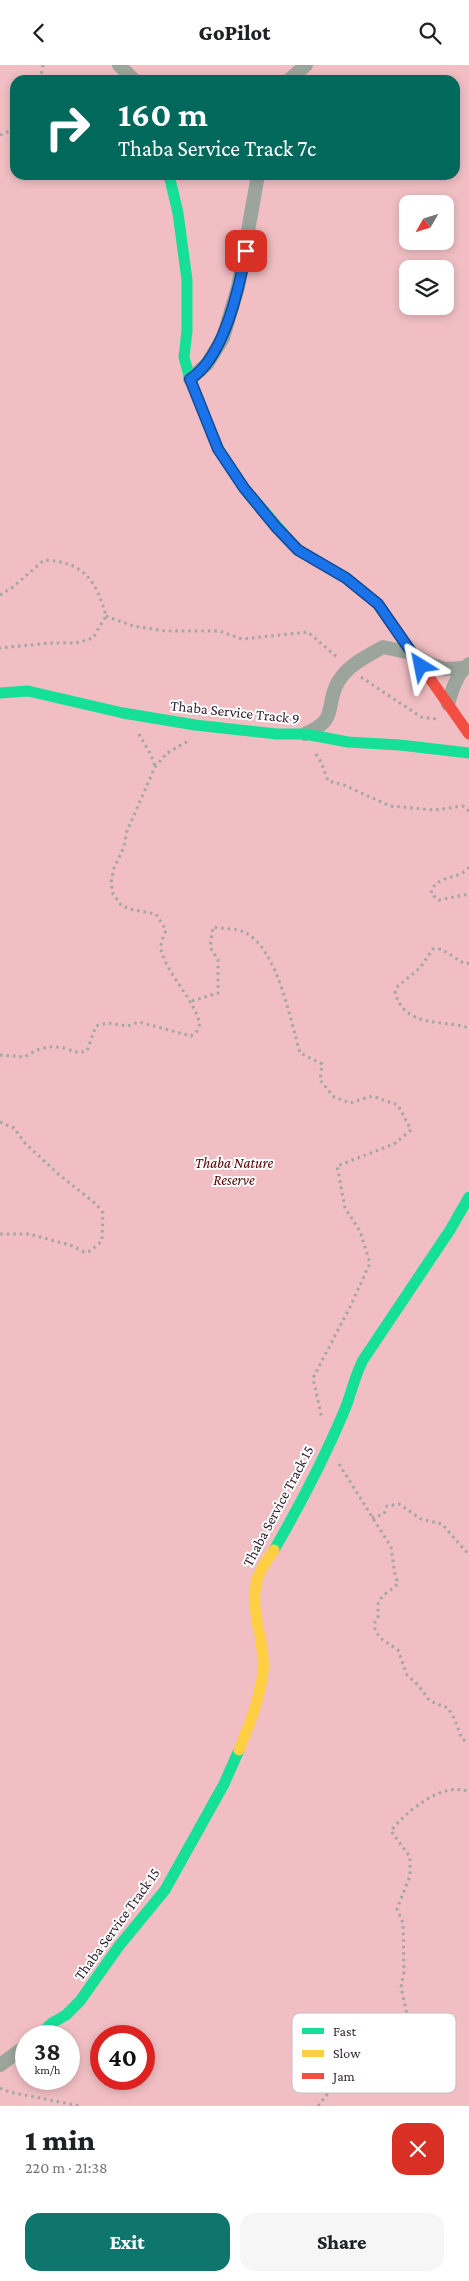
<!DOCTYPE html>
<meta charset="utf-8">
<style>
body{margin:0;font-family:"Crimson Pro",serif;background:#f6f6f6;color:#202124;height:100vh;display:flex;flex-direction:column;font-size:19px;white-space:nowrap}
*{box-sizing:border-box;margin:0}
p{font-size:16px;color:#757577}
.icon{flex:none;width:28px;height:28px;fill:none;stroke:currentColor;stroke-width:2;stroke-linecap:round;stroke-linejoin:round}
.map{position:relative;height:2041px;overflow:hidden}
.details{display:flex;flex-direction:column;background:#fff;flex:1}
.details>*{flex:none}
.banner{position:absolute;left:10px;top:10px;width:450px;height:105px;border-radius:15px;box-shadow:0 2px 8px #0003;background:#00695c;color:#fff;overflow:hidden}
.needle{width:32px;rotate:231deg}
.fabs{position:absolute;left:399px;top:130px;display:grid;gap:10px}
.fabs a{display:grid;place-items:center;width:55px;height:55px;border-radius:10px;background:#fff;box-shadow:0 2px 8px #0003;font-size:25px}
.speed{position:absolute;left:15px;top:1960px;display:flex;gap:10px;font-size:25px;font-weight:700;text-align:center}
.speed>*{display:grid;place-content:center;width:65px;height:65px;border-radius:50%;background:#fff;box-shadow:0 2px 8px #0003;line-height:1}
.speed small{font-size:12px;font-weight:400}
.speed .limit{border:8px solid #d22;background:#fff;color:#111}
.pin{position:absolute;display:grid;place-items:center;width:42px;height:42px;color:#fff;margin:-21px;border-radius:10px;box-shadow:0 2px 8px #0006}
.me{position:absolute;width:55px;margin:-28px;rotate:325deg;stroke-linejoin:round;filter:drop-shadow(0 0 4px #0008)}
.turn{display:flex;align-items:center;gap:18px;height:105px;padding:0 25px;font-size:22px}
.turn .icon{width:65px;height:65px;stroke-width:2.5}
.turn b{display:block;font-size:35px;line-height:42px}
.round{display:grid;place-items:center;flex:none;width:52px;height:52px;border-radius:15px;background:#f6f6f6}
.summary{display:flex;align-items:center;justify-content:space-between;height:85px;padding:0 25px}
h1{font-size:30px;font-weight:800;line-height:38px}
.button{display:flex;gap:10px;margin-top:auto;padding:10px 25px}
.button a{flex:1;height:58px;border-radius:15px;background:#0f766e;color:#fff;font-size:20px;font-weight:800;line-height:58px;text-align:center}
.button a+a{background:#f6f6f6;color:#202124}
header{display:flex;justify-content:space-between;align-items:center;height:65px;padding:0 25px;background:#fff;font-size:22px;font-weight:800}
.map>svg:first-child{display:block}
</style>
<header><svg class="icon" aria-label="back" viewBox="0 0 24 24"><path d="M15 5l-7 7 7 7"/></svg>GoPilot<svg class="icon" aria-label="search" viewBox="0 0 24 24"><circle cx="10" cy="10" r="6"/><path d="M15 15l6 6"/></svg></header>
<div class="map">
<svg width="469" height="2041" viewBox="0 0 469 2041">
<rect width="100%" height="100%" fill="#f4ddf3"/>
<path fill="#f0bec3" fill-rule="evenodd" d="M0 0H469V2041H0ZM15 15H455V110H15ZM408 139H445V176H408ZM408 204H445V241H408ZM26 1971H69V2014H26ZM101 1971H144V2014H101Z"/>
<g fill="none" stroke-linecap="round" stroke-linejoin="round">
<g stroke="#a4a5a5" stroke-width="3" stroke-dasharray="2.5 4" stroke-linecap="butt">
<path d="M40 15 43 0"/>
<path d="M0 70 15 64"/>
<path d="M0 530 13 522 44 495C84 497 96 515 106 551L93 573 76 578H50L0 583"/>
<path d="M106 551 133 561 165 566H219L242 574 308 567 339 594"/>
<path d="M361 612 421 652 438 654"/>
<path d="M139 669 151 690 155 701"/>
<path d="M316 689 321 697 328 716 344 720 390 741 435 745 463 741 469 746"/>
<path d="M469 802C459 816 434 809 431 829L439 835 469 829"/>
<path d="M469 898 465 899 441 884H433L420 903 398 921 395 928C406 964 443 954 469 963"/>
<path d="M192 936 218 928V895L210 882 213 862C222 864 236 863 244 867 278 883 290 955 300 988L322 999 320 1015 334 1032 350 1038 372 1031 398 1040 411 1065 394 1079 337 1101 345 1143 360 1166 370 1198 351 1240 313 1313 322 1354"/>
<path d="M0 990 25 992C37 983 52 979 67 984 76 987 78 988 87 986L96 961 107 958 128 961 139 957 191 971 197 966 200 959C192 930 168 912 161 884 160 879 164 870 166 865L156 849 129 844 121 840 113 829 111 817 114 803 124 782 127 766 155 702 167 688 188 676"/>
<path d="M0 1057 14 1063 25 1078 57 1108 96 1139 103 1148 102 1176 90 1186 84 1187 73 1181 29 1169H0"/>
<path d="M339 1399 391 1482 395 1510 398 1518C393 1525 380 1530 378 1539 377 1543 379 1548 378 1552L375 1557V1564L380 1573 398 1585 407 1610 418 1620 430 1636 448 1643 454 1653 462 1674 469 1678"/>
<path d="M372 1453 384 1449 387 1441 399 1439 421 1454 442 1459 469 1490"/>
<path d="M0 2023 9 2027 80 2041"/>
<path d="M318 2041 353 1996 404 1968 408 1954 401 1922 404 1907 403 1858 397 1844 410 1811V1792L391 1766C405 1747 444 1715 469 1727"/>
</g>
<g stroke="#9ba59c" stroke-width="14">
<path d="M119 0 134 15"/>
<path d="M289 15 306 0"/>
<path d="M190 314 207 299 223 273 238 222 258 110"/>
<path d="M448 639C452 625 457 608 469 599"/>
<path d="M305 669C340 654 324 642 338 617 348 600 367 591 383 582L411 588 428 598 445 604 464 603"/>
<path d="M0 2000 26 1981"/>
</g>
<g stroke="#16e098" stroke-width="11">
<path d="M169 110 178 148 187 215V266L184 292 190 314 218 384 244 423 298 485 346 513 377 538"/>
<path d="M0 628 28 626 123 648 195 660 277 669H305L348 677 400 680 469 688"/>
<path d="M274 1485C300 1440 323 1396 343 1349 351 1331 354 1312 363 1295L450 1165 469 1132"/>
<path d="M38 1971 52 1958 66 1950 80 1936 119 1881 165 1825 224 1719 239 1685"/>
</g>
<path stroke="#ffcf43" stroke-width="11" d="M239 1685C249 1660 260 1634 263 1607 266 1578 250 1549 256 1519 258 1507 267 1495 274 1485"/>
<path stroke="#f24e42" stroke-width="11" d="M377 538 469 669"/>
</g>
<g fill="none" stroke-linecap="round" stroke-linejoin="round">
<g stroke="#114b97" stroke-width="12">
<path id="route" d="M246 186C239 224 224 293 190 314L218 384 244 423 276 462 298 485 346 513 378 539 421 601"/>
</g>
<use href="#route" stroke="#1a73e8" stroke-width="9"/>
</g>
<g text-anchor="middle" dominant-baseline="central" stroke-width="4" stroke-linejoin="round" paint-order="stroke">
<g font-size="15" fill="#332332" stroke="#fff">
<text transform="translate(235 647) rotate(6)">Thaba Service Track 9</text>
<text transform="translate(278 1441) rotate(-62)">Thaba Service Track 15</text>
<text transform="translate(117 1859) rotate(-54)">Thaba Service Track 15</text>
</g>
<g font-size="15" font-style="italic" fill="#560102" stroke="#fff">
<text x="234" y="1098">Thaba Nature<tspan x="234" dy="17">Reserve</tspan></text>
</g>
</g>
<rect x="292" y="1948" width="164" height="80" rx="8" fill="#fff" stroke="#c2bdc2" stroke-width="1"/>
<rect x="302" y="1963" width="22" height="6" fill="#16e098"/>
<rect x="302" y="1985" width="22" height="7" fill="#ffcf43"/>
<rect x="302" y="2008" width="22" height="6" fill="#f24e42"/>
<g font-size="14" fill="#332332">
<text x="333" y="1971">Fast</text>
<text x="333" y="1993">Slow</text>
<text x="333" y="2016">Jam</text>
</g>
</svg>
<div class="fabs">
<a><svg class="needle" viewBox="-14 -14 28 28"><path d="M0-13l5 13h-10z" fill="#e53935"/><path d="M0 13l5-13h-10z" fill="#757577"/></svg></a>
<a><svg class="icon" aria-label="layers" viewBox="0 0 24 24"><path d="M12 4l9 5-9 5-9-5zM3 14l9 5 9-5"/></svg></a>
</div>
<div class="speed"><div>38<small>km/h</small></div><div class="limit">40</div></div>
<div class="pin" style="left:246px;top:186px;background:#d93025"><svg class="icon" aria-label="arrive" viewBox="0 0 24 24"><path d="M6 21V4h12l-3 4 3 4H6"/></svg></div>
<svg class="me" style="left:421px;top:601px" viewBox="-20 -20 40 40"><path d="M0-17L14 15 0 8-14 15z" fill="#1a73e8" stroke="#fff" stroke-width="4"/></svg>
<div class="banner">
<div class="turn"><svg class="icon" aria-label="right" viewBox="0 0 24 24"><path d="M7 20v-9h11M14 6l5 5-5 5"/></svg><div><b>160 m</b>Thaba Service Track 7c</div></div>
</div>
</div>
<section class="details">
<div class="summary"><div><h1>1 min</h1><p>220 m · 21:38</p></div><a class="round" style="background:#d93025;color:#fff"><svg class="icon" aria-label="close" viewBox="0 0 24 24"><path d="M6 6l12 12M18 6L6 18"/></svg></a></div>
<div class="button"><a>Exit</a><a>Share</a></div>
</section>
